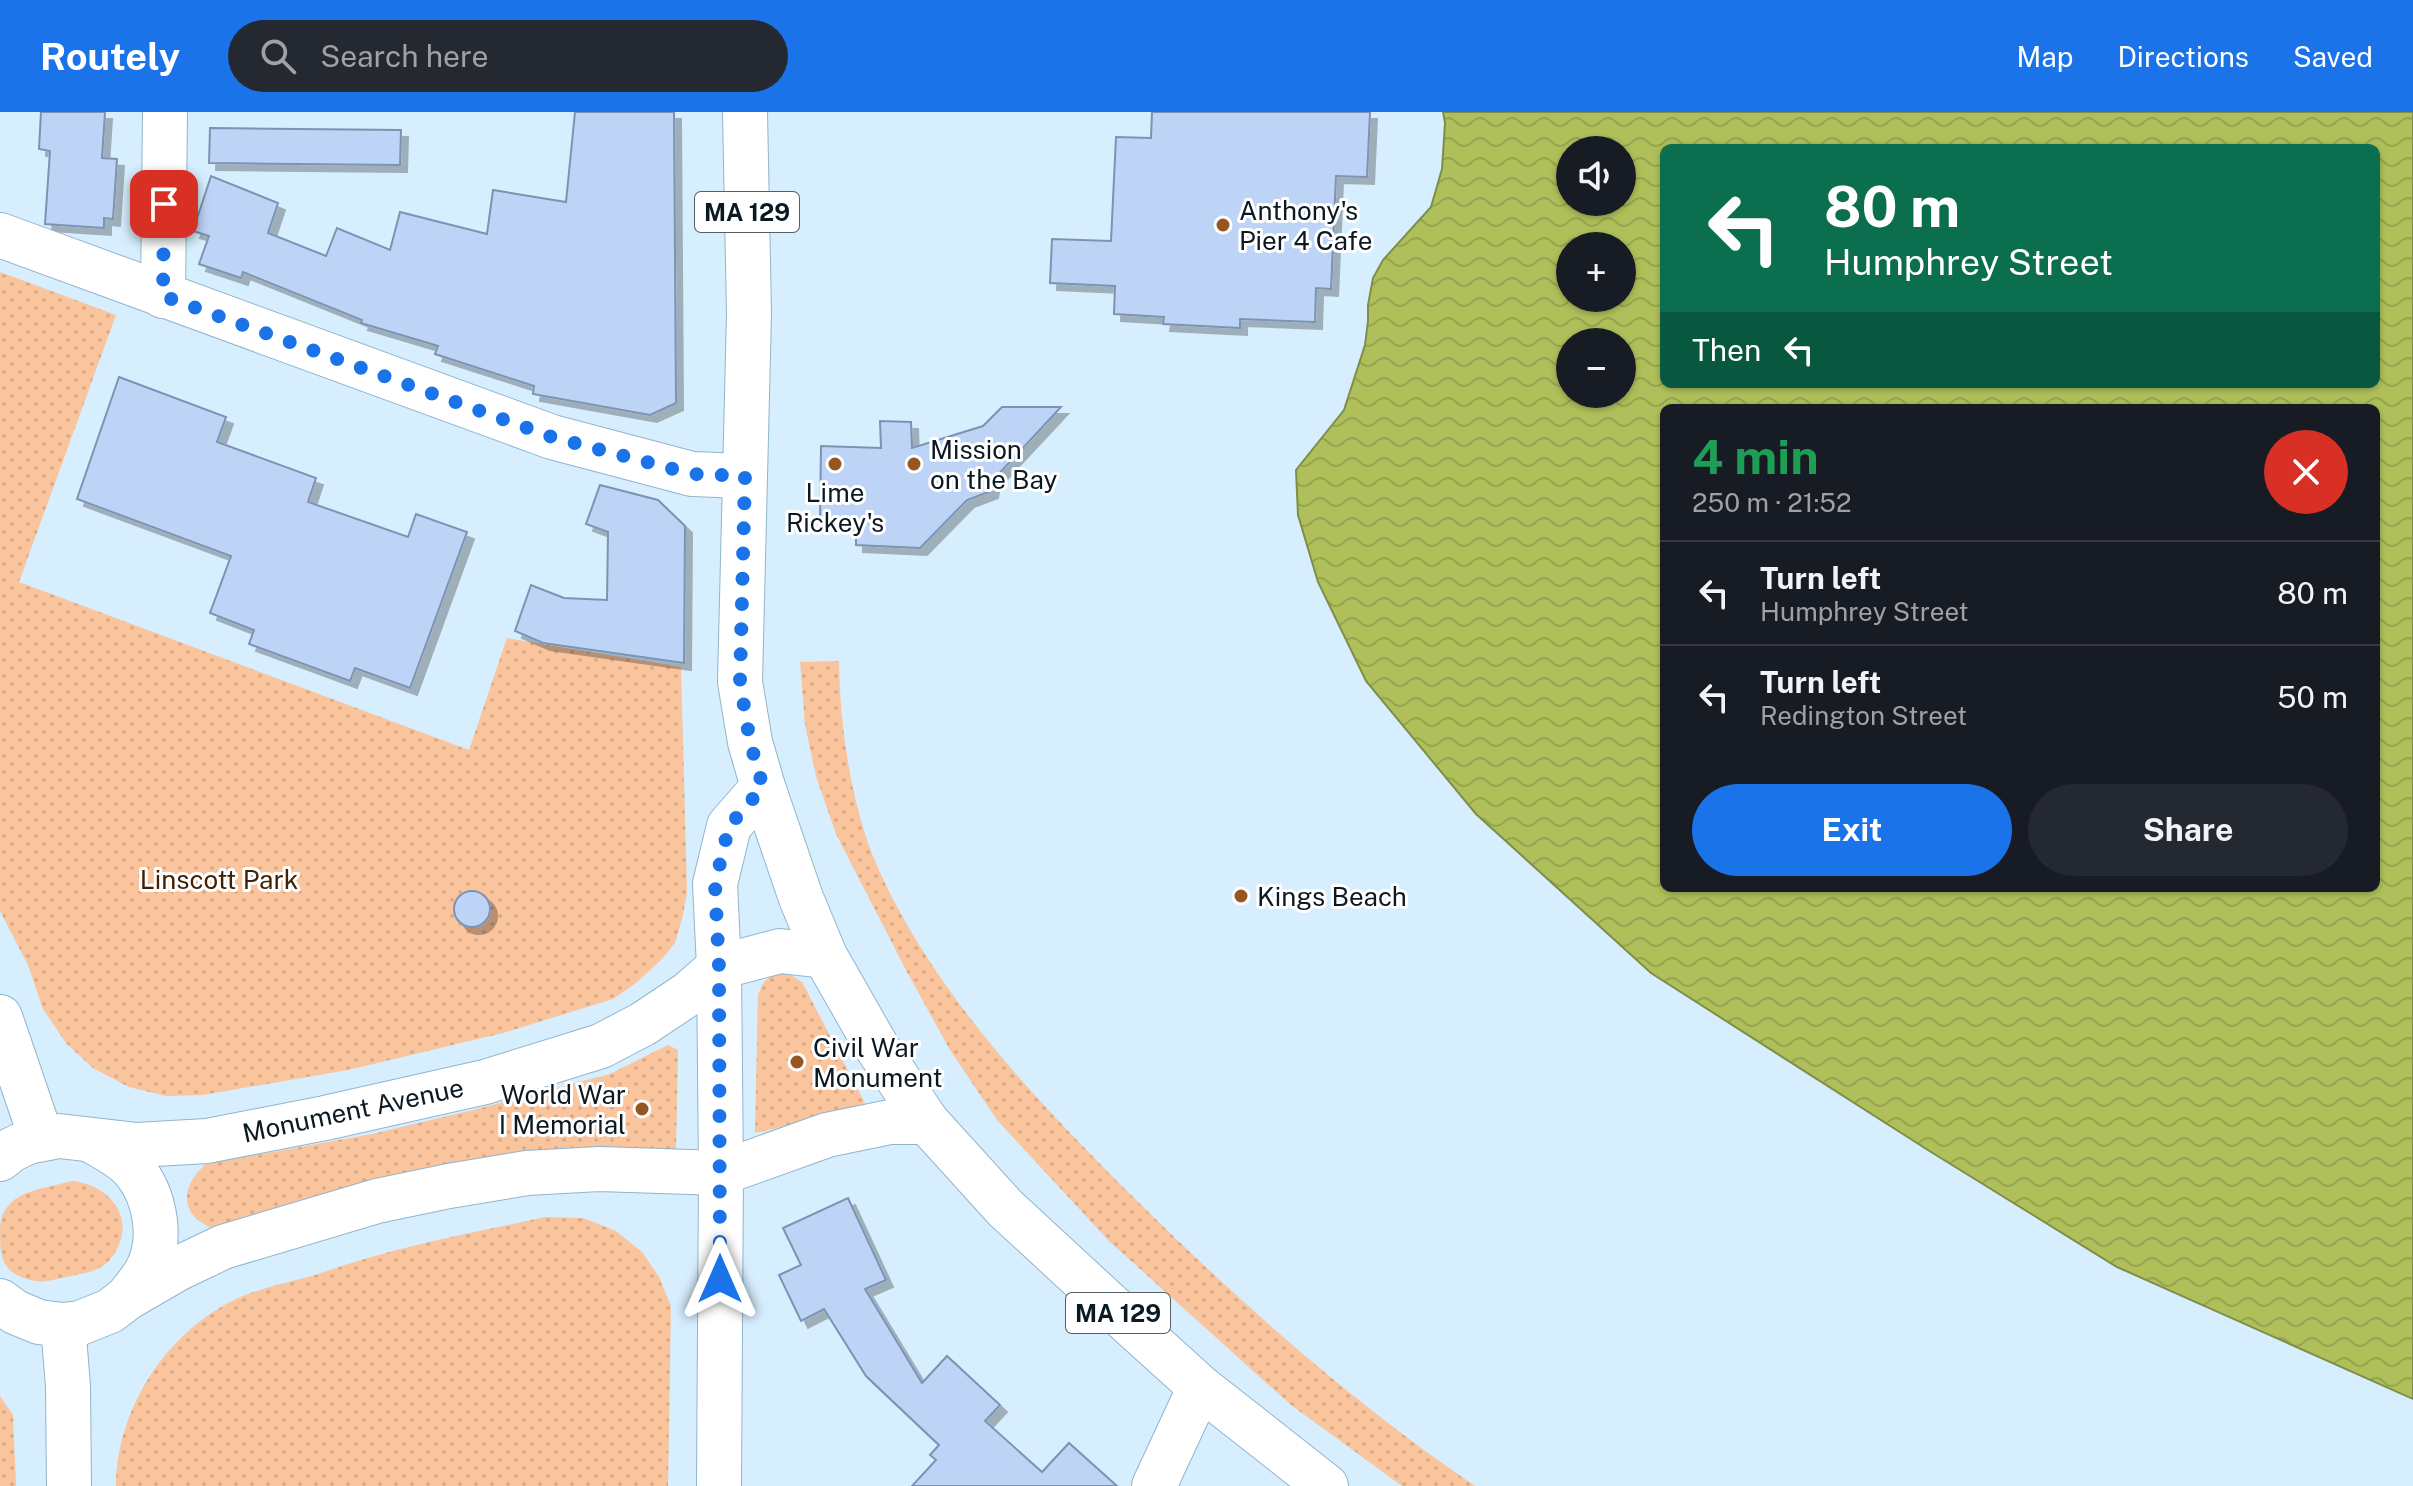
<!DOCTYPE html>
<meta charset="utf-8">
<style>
body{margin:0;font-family:"Public Sans",sans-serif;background:#242831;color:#f1f3f6;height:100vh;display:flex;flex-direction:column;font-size:30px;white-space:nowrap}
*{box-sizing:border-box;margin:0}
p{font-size:26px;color:#9ea1a6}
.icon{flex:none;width:44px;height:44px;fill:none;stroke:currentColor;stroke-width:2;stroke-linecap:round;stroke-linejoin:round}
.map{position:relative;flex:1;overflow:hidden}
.details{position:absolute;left:1660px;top:292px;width:720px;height:488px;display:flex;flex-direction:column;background:#171b24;border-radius:12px;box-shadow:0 2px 6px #0004}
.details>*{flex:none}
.guide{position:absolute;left:1660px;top:32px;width:720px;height:244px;border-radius:12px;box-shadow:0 2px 6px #0004;background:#0b6e4f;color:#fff;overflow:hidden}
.tools{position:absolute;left:1556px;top:24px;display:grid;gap:16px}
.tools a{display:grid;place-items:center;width:80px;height:80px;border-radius:50%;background:#171b24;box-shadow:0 2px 6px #0004;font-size:40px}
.pin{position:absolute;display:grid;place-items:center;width:68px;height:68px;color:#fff;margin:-34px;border-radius:16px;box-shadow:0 4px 12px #0006}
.me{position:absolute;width:88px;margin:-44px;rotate:0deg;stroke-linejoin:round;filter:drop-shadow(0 0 6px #0008)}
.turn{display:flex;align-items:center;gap:28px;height:168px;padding:0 32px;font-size:36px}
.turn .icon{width:104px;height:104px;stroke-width:2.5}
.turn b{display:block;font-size:56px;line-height:68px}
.then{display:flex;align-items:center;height:76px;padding:0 32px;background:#0003;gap:16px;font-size:30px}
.round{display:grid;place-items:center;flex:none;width:84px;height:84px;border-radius:42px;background:#242831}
.headline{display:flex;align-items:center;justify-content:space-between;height:136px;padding:0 32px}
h1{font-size:48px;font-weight:700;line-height:60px;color:#1e9e55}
.primary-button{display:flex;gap:16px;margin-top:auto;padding:16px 32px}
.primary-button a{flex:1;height:92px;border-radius:48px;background:#1a73e8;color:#fff;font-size:32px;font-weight:700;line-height:92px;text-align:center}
.primary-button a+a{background:#242831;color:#f1f3f6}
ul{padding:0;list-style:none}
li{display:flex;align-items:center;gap:24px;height:104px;padding:0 32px;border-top:2px solid #363941}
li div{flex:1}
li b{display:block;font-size:30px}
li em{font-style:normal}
header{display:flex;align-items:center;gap:48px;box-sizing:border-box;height:112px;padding:0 40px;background:#1a73e8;color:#fff}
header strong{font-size:38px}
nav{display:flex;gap:44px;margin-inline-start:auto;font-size:28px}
.search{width:560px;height:72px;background:#242831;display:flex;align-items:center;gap:20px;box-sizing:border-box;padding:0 28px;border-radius:44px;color:#9ea1a6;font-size:30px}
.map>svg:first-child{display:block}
</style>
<header>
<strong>Routely</strong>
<div class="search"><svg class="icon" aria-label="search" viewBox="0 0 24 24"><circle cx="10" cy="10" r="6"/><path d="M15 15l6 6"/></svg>Search here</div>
<nav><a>Map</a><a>Directions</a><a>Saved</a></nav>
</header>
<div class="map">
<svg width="2413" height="1374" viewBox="0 0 2413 1374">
<defs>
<pattern id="park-dots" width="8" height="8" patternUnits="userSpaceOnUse" patternTransform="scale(2)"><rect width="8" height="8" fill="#fac49d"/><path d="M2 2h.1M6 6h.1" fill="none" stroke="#d5a887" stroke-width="1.8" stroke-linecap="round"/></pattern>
<pattern id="water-waves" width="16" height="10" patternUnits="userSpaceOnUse" patternTransform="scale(2)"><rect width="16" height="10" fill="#afc05a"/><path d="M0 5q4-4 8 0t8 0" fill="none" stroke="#95a44e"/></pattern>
<filter id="shadow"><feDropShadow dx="7" dy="7" stdDeviation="0" flood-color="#0004"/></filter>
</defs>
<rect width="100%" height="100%" fill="#d7eefe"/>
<g fill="url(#park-dots)">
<path d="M0 160 116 203 19 470 469 638 507 526 681 555 687 780 683 803 675 831 662 847 636 871 613 887 503 921 348 958 203 983 166 984 129 975 93 956 66 931 43 897 28 853 0 799Z"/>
<path d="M839 549C840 615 851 696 878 756 934 881 1033 985 1129 1081 1237 1188 1349 1288 1475 1374H1402L1291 1293 1109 1129 997 1008 950 938 907 860 836 722 816 664 805 613 800 550Z"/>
<path d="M775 861 791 863 802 870 867 995 755 1021 758 883 763 871Z"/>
<path d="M668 933 678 938 676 1040 218 1118C181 1107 177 1077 206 1052L372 1022 477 997 610 962Z"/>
<path d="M72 1069C106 1072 135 1102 117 1137 113 1144 108 1151 101 1155 92 1160 82 1162 71 1164 59 1166 47 1171 35 1169 4 1163 0 1149 0 1121 0 1110 1 1101 9 1093 23 1077 52 1075 72 1069Z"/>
<path d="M545 1105 583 1106 616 1119 642 1140 659 1165 671 1194 668 1374H116C117 1299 162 1227 228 1191 254 1177 287 1171 315 1163 342 1154 369 1145 397 1138 446 1125 496 1116 545 1105Z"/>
<path d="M0 1284 13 1303 16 1374H0Z"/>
</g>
<path fill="url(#water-waves)" stroke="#7e8e49" stroke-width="2" fill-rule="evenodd" d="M1443 0H2413V1287L2117 1155 1931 1040 1651 861 1476 702 1366 569 1318 470 1298 403 1296 358 1344 298 1365 233 1368 209V193L1373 166 1383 148 1431 95 1442 57 1445 11ZM1664 36H2376V272H1664ZM1570 38H1622V90H1570ZM1570 134H1622V186H1570ZM1570 230H1622V282H1570ZM1664 296H2376V776H1664Z"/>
<g fill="#bdd4f6" stroke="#7d93b3" stroke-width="2" filter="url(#shadow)">
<path d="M41 0H105L102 46 117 47 113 107 104 106V116L45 112 50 39 39 37Z"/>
<path d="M575 0H674L676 291 650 303 533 282 534 274 435 242 438 234 361 211 362 208 243 160 241 166 199 152 209 124 193 119 211 64 278 91 268 121 326 144 337 116 390 138 400 100 487 122 493 78 566 90Z"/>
<path d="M1152 0H1370L1367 65 1336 64 1331 177 1316 176 1315 210 1240 207V216L1163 212 1164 205 1114 202 1115 174 1050 171 1052 127 1111 129 1116 25 1151 26Z"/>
<path d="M210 16 401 18 400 53 209 51Z"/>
<path d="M119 265 226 305 217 330 316 366 308 390 408 425 416 402 467 420 410 576 355 556 350 569 249 532 254 518 210 501 231 444 77 387Z"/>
<path d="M1002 295H1061L993 368 991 379 967 388 920 436 856 433V412L820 409 821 334 881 336 880 309 911 310 912 336 983 314Z"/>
<path d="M600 373 658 388 685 414 684 551 543 531 515 519 531 473 564 486 607 488 608 420 586 412Z"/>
<circle cx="472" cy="797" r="18"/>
<path d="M848 1086 886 1168 865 1177 922 1271 947 1244 1000 1293 985 1309 1042 1360 1069 1331 1117 1374H912L936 1348 930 1343 939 1333 866 1264 824 1197 801 1209 779 1163 801 1153 783 1116Z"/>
</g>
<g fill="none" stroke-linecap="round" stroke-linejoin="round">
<g stroke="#90b5ce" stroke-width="46">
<g id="minor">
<path d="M0 123 552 325 692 362 745 364"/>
<path d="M163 184 165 0"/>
<path d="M0 905 41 1025"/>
<path d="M92 1029C106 1037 121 1044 133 1057 156 1084 164 1130 145 1162 140 1170 133 1178 127 1186"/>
<path d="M0 1047 11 1038 28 1030 59 1024 137 1033 207 1029 325 1006 485 970 601 934 643 912 688 882 719 855 780 839 825 844"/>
<path d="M0 1189 15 1200 39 1210 63 1213 80 1211 110 1199 127 1186 177 1157 223 1135 377 1089 449 1074 527 1061 599 1057 721 1061 827 1023 890 1010H927"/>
<path d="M63 1213 68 1274 69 1374"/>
<path d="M719 1374 721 1061 719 855 715 772 729 714 763 675"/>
<path d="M1154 1374 1200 1275"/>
</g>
</g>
<g stroke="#90b5ce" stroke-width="46">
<path id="major" d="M745 0 749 201 740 570 750 630 763 675 801 786 825 844 878 937 927 1010 1005 1096 1136 1217 1200 1275 1326 1374"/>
</g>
<use href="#minor" stroke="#fff" stroke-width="44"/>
<use href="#major" stroke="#fff" stroke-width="44"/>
</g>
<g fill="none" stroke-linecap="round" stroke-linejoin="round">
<path stroke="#1a73e8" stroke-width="14" stroke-dasharray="0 25.2" d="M164 92 163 184 552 325 692 362 745 364 740 570 750 630 763 675 729 714 715 772 719 855 720 1167"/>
</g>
<g fill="#96561f" stroke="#fff" stroke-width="3">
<circle cx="1223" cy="113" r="8"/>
<circle cx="835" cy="352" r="8"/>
<circle cx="914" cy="352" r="8"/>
<circle cx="1241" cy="784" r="8"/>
<circle cx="797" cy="950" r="8"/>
<circle cx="642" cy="997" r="8"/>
</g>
<g text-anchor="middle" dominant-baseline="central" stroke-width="6" stroke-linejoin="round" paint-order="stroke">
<g fill="#fff" stroke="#545e64" stroke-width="2">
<rect x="695" y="80" width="104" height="40" rx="6"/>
<rect x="1066" y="1181" width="104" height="40" rx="6"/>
</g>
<g font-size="24" font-weight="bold" fill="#0b1922">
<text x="747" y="100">MA 129</text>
<text x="1118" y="1201">MA 129</text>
</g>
<g font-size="26" fill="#0b1922" stroke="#fff" text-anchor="start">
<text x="1239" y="98">Anthony's<tspan x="1239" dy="30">Pier 4 Cafe</tspan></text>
<text x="930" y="337">Mission<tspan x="930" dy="30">on the Bay</tspan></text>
<text x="835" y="380" text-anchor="middle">Lime<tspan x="835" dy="30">Rickey's</tspan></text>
<text x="1257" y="784">Kings Beach</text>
<text x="813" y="935">Civil War<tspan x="813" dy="30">Monument</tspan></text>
<text x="626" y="982" text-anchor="end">World War<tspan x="626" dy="30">I Memorial</tspan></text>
</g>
<g font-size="26" fill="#412104" stroke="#fff">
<text x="219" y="767">Linscott Park</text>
</g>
<g font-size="26" fill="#0b1922" stroke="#fff">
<text transform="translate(353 998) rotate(-12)">Monument Avenue</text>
</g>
</g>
</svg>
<div class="tools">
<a><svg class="icon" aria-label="sound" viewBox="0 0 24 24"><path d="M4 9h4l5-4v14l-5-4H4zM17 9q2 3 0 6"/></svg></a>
<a>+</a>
<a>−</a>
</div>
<div class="pin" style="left:164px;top:92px;background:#d93025"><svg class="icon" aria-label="arrive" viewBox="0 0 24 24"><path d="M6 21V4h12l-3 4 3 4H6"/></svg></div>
<svg class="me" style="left:720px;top:1167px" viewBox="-20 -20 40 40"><path d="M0-17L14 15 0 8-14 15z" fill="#1a73e8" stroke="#fff" stroke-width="4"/></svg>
<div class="guide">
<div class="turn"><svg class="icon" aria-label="left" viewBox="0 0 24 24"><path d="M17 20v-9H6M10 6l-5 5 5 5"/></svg><div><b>80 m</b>Humphrey Street</div></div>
<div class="then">Then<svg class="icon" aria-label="left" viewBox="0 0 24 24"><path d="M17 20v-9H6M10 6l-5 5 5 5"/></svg></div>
</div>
<section class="details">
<div class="headline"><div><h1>4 min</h1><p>250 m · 21:52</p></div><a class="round" style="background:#d93025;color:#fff"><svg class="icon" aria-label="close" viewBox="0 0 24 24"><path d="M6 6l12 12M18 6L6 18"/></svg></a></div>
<ul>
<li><svg class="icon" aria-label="left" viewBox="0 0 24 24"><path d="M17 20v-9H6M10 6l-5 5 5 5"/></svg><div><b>Turn left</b><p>Humphrey Street</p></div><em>80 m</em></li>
<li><svg class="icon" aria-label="left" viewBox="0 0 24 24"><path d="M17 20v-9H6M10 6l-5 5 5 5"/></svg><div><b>Turn left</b><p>Redington Street</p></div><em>50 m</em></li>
</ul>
<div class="primary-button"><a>Exit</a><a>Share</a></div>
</section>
</div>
